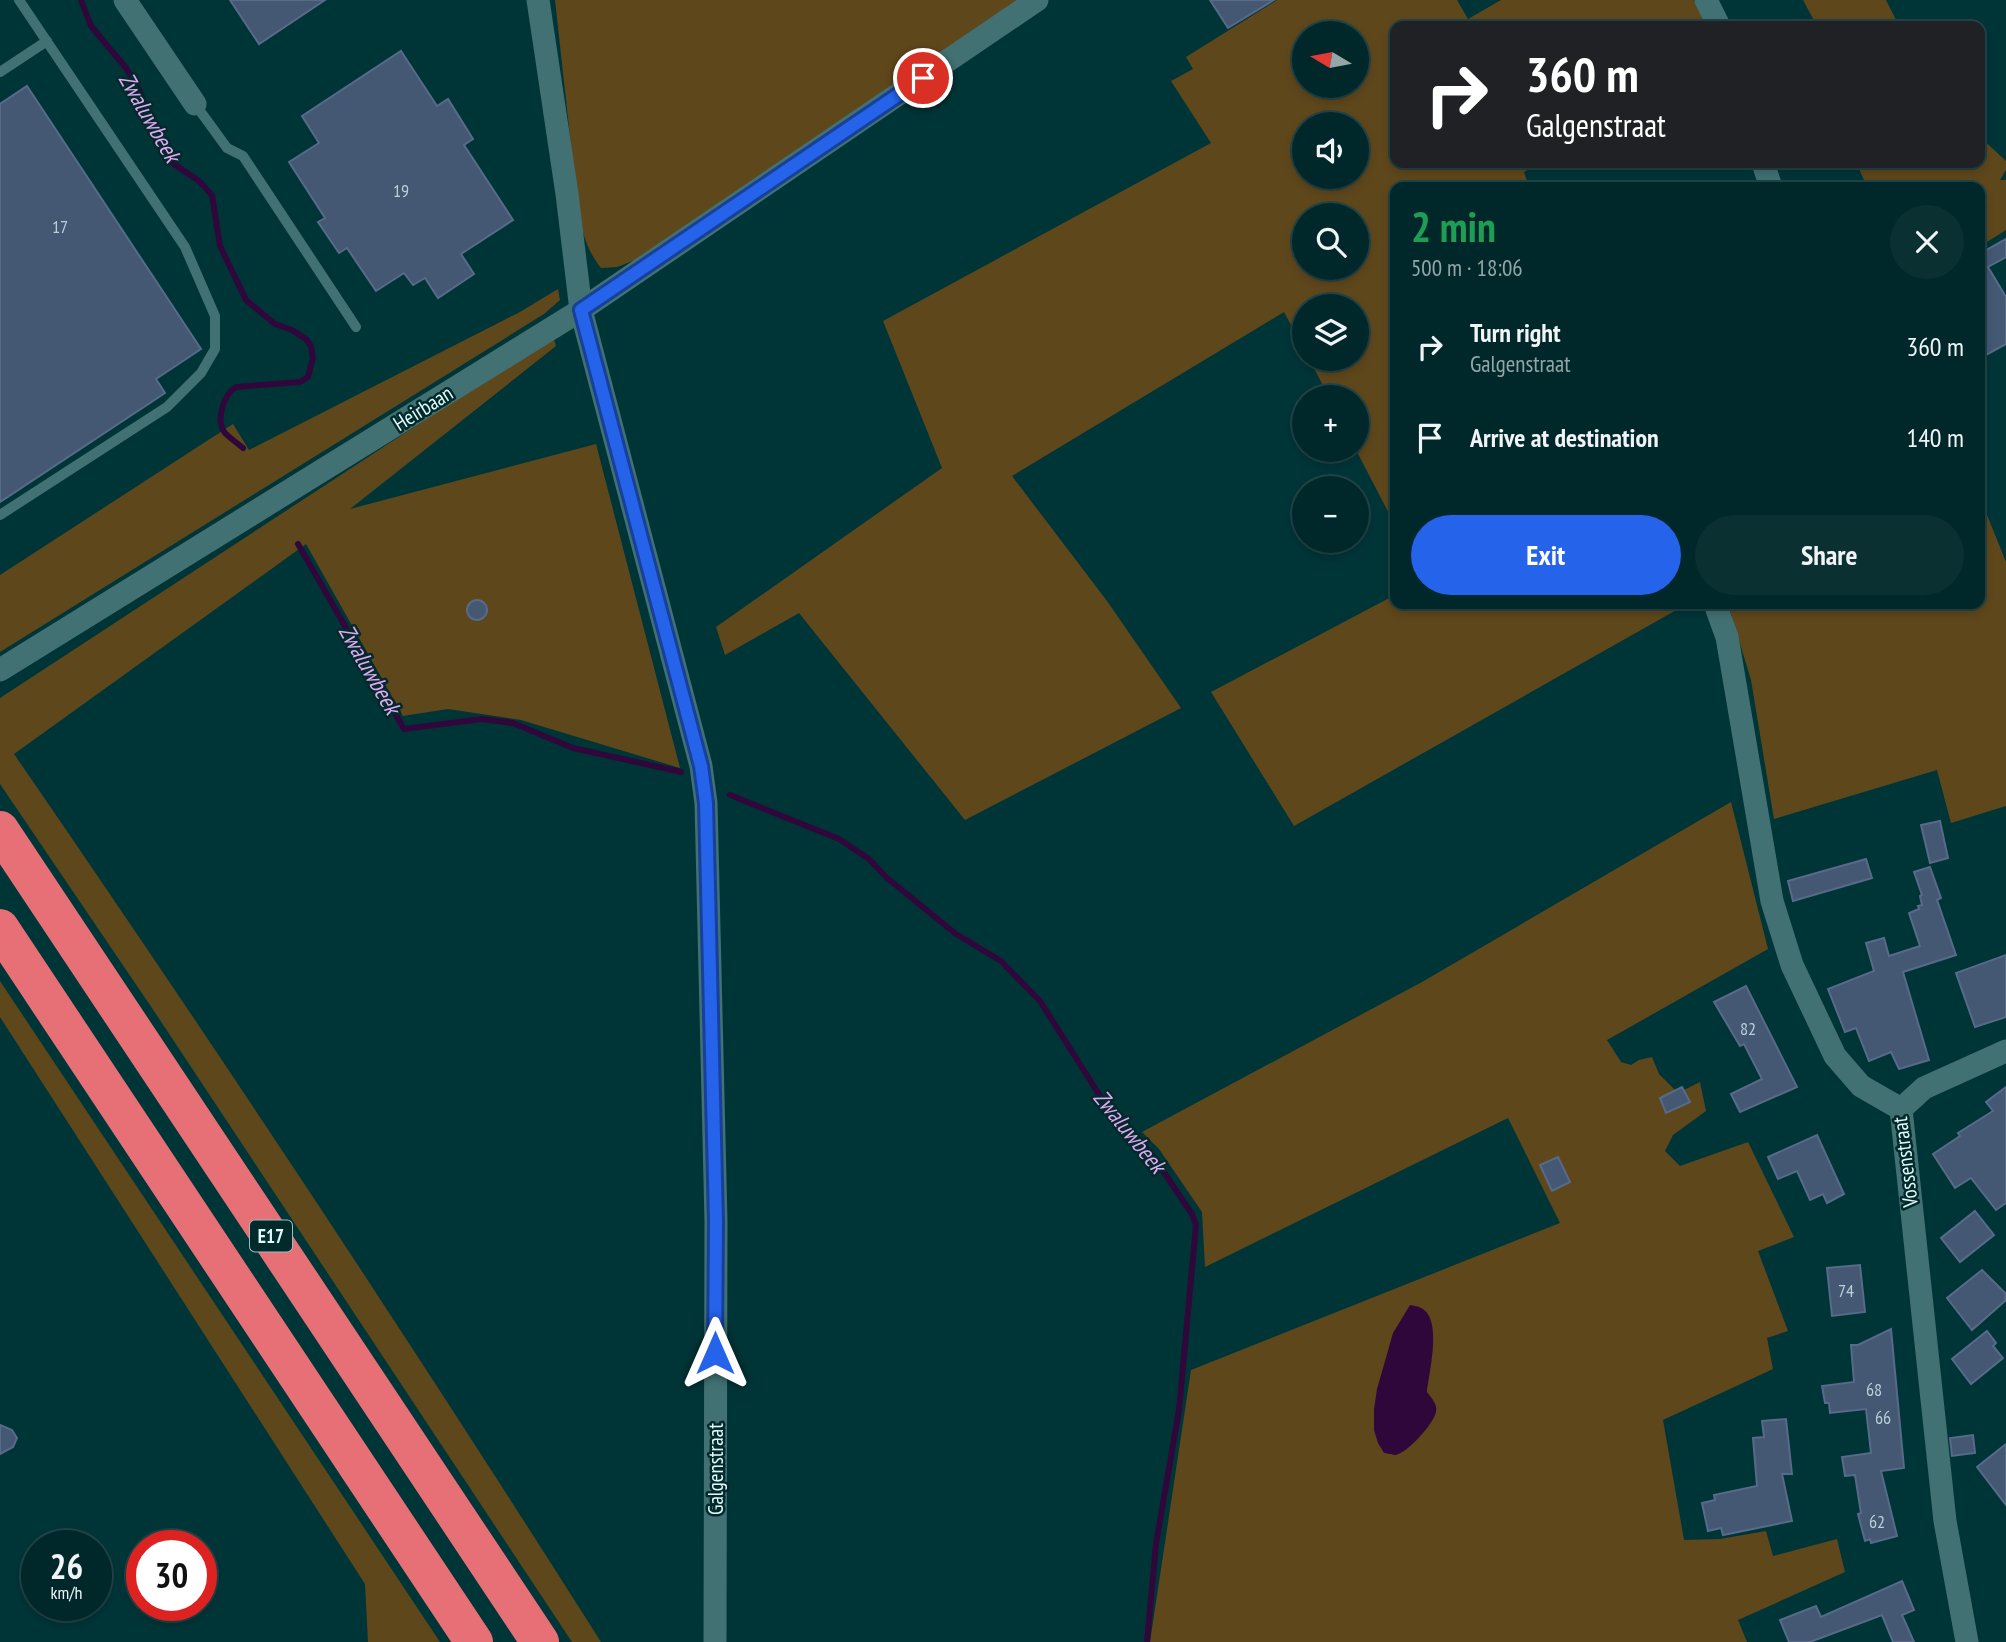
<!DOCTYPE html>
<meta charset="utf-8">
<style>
body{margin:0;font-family:"PT Sans Narrow",sans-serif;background:#0a3032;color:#f1f3f6;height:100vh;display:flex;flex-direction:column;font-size:26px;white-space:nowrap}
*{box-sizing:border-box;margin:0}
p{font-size:23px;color:#95a6a8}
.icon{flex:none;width:38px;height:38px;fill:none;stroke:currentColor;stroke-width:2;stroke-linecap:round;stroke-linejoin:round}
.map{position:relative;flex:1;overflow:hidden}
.details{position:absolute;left:1390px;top:182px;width:595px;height:427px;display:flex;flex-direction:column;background:#00282a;border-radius:14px;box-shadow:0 4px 10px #0003,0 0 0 2px #224447}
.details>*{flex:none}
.hud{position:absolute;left:1390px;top:21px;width:595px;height:147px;border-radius:14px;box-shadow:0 4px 10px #0003,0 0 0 2px #224447;background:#202124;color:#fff;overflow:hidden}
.needle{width:46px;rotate:280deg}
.buttons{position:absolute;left:1292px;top:21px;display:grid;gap:14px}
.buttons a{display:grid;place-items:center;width:77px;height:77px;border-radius:50%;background:#00282a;box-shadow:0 4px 10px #0003,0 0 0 2px #224447;font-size:35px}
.speed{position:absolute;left:21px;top:1530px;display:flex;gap:14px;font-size:35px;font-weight:700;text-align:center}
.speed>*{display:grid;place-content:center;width:91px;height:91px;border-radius:50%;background:#00282a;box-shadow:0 4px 10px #0003,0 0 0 2px #224447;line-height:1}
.speed small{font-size:18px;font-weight:400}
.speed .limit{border:10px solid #d22;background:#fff;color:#111}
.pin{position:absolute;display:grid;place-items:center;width:60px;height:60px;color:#fff;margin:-30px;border:4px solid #fff;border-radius:50%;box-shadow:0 2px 7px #0007}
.me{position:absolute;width:77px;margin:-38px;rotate:0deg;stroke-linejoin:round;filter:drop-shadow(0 0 5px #0008)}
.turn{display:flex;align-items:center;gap:24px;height:147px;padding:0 21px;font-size:32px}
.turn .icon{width:91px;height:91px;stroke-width:2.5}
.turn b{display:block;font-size:49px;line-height:60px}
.round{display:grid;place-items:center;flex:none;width:74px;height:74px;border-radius:37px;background:#0a3032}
.summary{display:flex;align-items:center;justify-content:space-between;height:119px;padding:0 21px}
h1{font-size:42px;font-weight:700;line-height:52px;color:#1e9e55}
.action{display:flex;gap:14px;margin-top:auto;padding:14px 21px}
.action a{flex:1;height:80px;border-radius:42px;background:#2563eb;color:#fff;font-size:28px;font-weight:700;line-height:80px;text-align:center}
.action a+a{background:#0a3032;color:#f1f3f6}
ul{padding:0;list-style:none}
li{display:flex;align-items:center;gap:21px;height:91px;padding:0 21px}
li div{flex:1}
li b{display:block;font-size:26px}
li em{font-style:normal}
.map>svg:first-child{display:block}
</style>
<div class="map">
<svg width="2006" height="1642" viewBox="0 0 2006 1642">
<rect width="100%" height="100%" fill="#003538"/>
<g fill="#5f471c" fill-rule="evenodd">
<path d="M555 0H1022L638 259 617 267 601 268C586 249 582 232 578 209Z"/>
<path d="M1277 0H1457L1468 19 1501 0H1694L1707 26H1395V163H1540L1524 172 1529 187H1395V525L1356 450V397H1329L1309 359H1356V306H1304V349L1284 312 1012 476 1107 601 1181 708 965 820 799 613 725 655 716 627 942 468 883 321 1211 143 1171 81 1193 69 1186 57ZM1304 33H1356V86H1304ZM1304 124H1356V177H1304ZM1304 215H1356V268H1304Z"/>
<path d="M1803 0H1886L1899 26H1817Z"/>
<path d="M1979 136 2006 161V170L2000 180H2006V230L1979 247V187H1867L1857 164 1979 163Z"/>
<path d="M558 289 560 300 544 314 0 652V575L233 424 249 450 520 312Z"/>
<path d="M553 336 556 346 350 509 596 444 680 768 521 720 448 709 403 716 306 544 14 754C215 1046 411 1342 601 1642H572L154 1011 0 784V698Z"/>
<path d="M1979 495 2006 562V806L1951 823 1937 770 1774 819 1751 680 1728 604H1979Z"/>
<path d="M1395 595V604H1687L1294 826 1211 692Z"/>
<path d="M1731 802 1768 949 1607 1040 1621 1062 1631 1065 1639 1060 1652 1057 1659 1074 1678 1093 1700 1082 1706 1111 1673 1135 1665 1151 1680 1166 1748 1142 1794 1237 1758 1251 1788 1331 1767 1338 1773 1369 1663 1420 1684 1540 1720 1539 1766 1531 1773 1556 1837 1539 1845 1572 1738 1620 1747 1642H1150L1191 1370 1560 1223 1508 1118 1205 1267 1202 1212 1159 1149 1142 1132 1422 982Z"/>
<path d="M0 981 440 1642H368L365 1584 0 1017Z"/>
</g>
<path fill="#30073a" d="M1410 1305C1414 1306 1418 1306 1421 1308 1443 1318 1429 1373 1427 1392 1431 1398 1438 1404 1436 1412 1434 1423 1407 1454 1395 1455 1394 1455 1386 1453 1384 1453L1378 1443 1374 1430V1409L1377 1389 1393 1333Z"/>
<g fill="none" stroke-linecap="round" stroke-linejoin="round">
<g stroke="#30073a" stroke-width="6">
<path d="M81 0 91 26 126 68 140 92 161 145 171 162 199 181 212 195 220 246 246 300 275 324 292 330 306 339 311 346 313 358 308 377 300 382 236 387C224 394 215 420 225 433 230 438 237 443 243 448"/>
<path d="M298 544 404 729 482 719 513 723 573 748 681 772"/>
<path d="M730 795 839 839 869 859 887 878 956 934 1001 961 1040 1001 1100 1096 1153 1156 1192 1214 1196 1225 1179 1410 1156 1544 1147 1642"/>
</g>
</g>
<g fill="#445773" stroke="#576a88" stroke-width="2">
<path d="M230 0H325L259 44Z"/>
<path d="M1210 0H1274L1228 28Z"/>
<path d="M401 51 437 106 448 99 473 139 464 145 513 220 461 254 474 274 438 298 425 278 413 285 404 273 376 291 347 248 339 253 318 222 325 218 289 162 319 143 302 116Z"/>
<path d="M27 86 201 349 156 379 165 393 0 502V104Z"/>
<path d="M2006 239V257L1988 267 2006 297V344L1986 355 1979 344V254Z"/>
<circle cx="477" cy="610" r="10"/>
<path d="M1940 821 1948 858 1930 863 1921 825Z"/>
<path d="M1866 859 1872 878 1793 901 1788 881Z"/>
<path d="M1930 867 1941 898 1937 900 1956 955 1903 972 1929 1060 1899 1069 1891 1052 1869 1061 1856 1028 1845 1032 1828 989 1874 971 1866 943 1884 938 1889 956 1920 946 1909 913 1919 909 1918 906 1922 905 1920 896 1922 895 1914 872Z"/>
<path d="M2006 955V1017L1975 1027 1956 973Z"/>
<path d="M1746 986 1797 1087 1740 1112 1731 1094 1762 1079 1744 1044 1740 1046 1714 1002Z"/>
<path d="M1682 1087 1690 1102 1666 1113 1660 1098Z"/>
<path d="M2006 1087V1203L1996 1210 1971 1178 1955 1188 1933 1154 1960 1136 1958 1133 1993 1111 1986 1102Z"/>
<path d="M1817 1135 1844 1194 1827 1203 1823 1194 1810 1200 1797 1171 1778 1179 1768 1157Z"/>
<path d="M1558 1157 1570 1182 1552 1191 1540 1165Z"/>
<path d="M1975 1211 1994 1235 1960 1262 1941 1238Z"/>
<path d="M1860 1265 1865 1312 1832 1316 1827 1268Z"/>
<path d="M1982 1270 2006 1294 2005 1301 1972 1330 1947 1298Z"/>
<path d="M1891 1329 1904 1468 1881 1471 1897 1536 1871 1543 1870 1539 1865 1541 1858 1514 1861 1513 1855 1475 1845 1476 1842 1457 1871 1453 1866 1409 1830 1413 1829 1403H1825L1822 1386 1854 1382 1851 1345H1858Z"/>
<path d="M1987 1331 1996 1343 1993 1346 2003 1358 1971 1384 1952 1359Z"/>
<path d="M1786 1419 1792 1474H1782L1792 1521 1723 1535 1721 1528 1708 1531 1702 1503 1715 1500 1714 1495 1757 1486 1753 1438 1764 1437 1762 1421Z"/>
<path d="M0 1425 12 1430 17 1438 13 1447 0 1454Z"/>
<path d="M1973 1435 1975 1453 1952 1456 1950 1438Z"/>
<path d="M2006 1444V1505L1977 1467Z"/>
<path d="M1902 1581 1914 1610 1902 1615 1914 1642H1893L1882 1615 1810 1642H1789L1780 1620 1816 1606 1821 1617Z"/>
</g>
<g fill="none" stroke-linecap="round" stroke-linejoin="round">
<g stroke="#417173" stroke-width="10">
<path d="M0 72 47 41"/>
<path d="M195 104 227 148 243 156 356 327"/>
<path d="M0 515 167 407 201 373 215 349V316L185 247 19 0"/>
</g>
<g stroke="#417173" stroke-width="23">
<path d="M125 0 195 104"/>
<path d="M538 0 567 194 581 310 701 766 706 803 716 1222 715 1642"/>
<path d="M1706 0 1719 26"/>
<path d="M1763 163 1771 187"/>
<path d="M1715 604 1727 637 1772 901 1792 965 1835 1056 1861 1086 1901 1109"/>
<path d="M0 670 581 310 1037 0"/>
<path d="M1901 1109 1945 1521 1967 1642"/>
<path d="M1901 1109 1924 1088 2006 1051"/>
</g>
<g stroke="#e77076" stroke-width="38">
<path d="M0 830 540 1642"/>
<path d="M0 928 474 1642"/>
</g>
</g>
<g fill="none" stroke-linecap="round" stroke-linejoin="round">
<g stroke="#184099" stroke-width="18">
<path id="route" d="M715 1353 716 1222 706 803 701 766 581 310 923 78"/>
</g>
<use href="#route" stroke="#2563eb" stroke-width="12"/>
</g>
<g text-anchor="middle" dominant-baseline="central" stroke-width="5" stroke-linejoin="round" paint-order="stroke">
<g font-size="18" fill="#bad1d9">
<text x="401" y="190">19</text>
<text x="60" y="226">17</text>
<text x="1748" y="1028">82</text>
<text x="1846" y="1290">74</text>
<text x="1874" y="1389">68</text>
<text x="1883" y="1417">66</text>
<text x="1877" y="1521">62</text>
</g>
<rect fill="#022a2b" stroke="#9ebcbd" stroke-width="2" x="250" y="1220.5" width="42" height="31" rx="5"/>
<g font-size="19" font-weight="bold" fill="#e1fafb">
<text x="271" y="1236">E17</text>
</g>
<g font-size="21" fill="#e1fafb" stroke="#022a2b">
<text transform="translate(423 408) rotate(-32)">Heirbaan</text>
<text transform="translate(1905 1162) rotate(-97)">Vossenstraat</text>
<text transform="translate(715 1469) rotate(-90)">Galgenstraat</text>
</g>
<g font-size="23" font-style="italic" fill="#e3a8f3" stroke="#022a2b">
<text transform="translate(150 117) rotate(60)">Zwaluwbeek</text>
<text transform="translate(370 669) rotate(60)">Zwaluwbeek</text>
<text transform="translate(1130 1131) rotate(51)">Zwaluwbeek</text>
</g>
</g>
</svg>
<div class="buttons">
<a><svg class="needle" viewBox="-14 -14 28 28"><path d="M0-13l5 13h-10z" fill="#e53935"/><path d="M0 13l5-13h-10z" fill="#95a6a8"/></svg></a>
<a><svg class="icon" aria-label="sound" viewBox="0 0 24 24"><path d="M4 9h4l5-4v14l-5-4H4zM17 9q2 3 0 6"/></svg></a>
<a><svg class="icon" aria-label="search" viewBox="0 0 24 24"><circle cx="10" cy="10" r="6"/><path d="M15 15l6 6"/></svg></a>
<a><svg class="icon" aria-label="layers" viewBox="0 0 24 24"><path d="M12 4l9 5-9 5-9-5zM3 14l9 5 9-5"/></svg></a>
<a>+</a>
<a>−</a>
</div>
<div class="speed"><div>26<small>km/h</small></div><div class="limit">30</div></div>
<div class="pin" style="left:923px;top:78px;background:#d93025"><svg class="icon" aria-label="arrive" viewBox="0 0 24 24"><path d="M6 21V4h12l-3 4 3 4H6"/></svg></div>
<svg class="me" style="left:715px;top:1353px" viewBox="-20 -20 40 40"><path d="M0-17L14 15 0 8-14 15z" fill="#2563eb" stroke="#fff" stroke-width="4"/></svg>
<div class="hud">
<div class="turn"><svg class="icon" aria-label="right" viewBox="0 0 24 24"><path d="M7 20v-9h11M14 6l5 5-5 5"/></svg><div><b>360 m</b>Galgenstraat</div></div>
</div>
<section class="details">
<div class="summary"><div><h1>2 min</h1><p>500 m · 18:06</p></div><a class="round"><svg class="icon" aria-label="close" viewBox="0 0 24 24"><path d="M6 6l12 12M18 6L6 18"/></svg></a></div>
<ul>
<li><svg class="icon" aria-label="right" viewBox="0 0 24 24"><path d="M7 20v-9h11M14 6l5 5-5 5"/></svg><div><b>Turn right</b><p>Galgenstraat</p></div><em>360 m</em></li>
<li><svg class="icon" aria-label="arrive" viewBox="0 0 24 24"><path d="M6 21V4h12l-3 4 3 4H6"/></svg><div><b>Arrive at destination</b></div><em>140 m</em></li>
</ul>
<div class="action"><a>Exit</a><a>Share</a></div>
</section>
</div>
